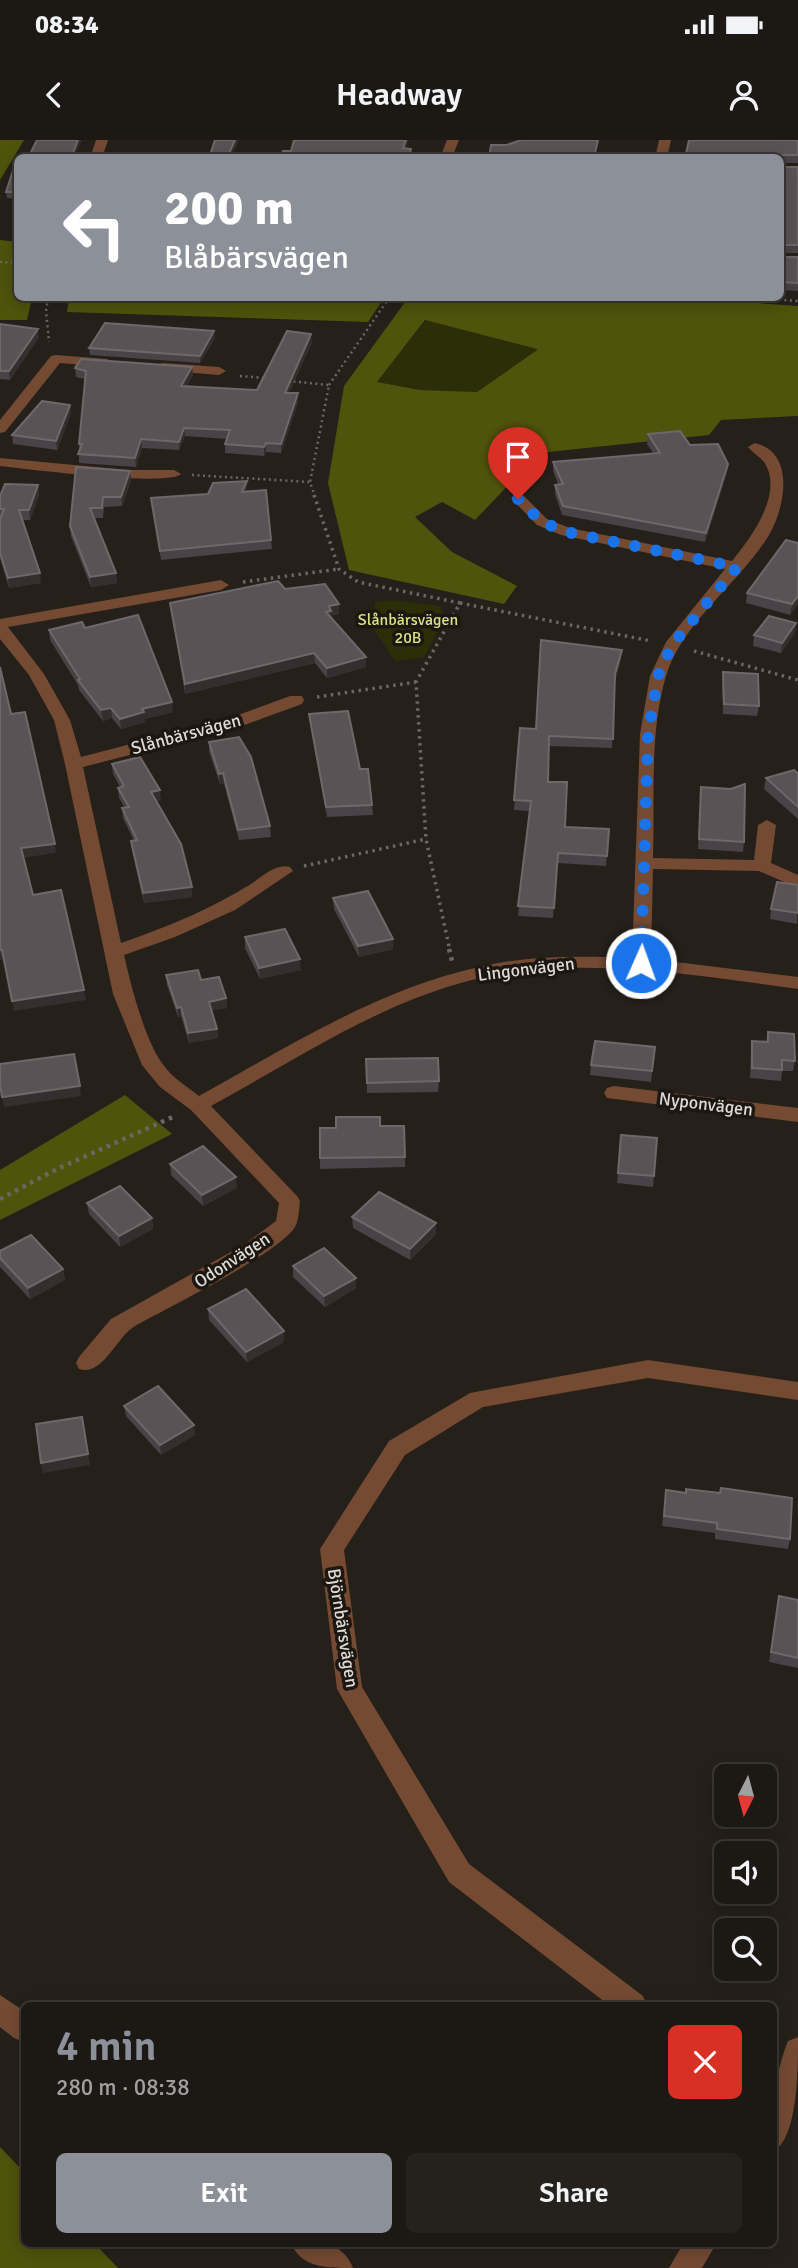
<!DOCTYPE html>
<meta charset="utf-8">
<style>
body{margin:0;font-family:Signika,sans-serif;background:#25211d;color:#f1f3f6;height:100vh;display:flex;flex-direction:column;font-size:26px;white-space:nowrap}
*{box-sizing:border-box;margin:0}
p{font-size:23px;color:#a0a0a0}
.icon{flex:none;width:38px;height:38px;fill:none;stroke:currentColor;stroke-width:2;stroke-linecap:round;stroke-linejoin:round}
.map{position:relative;flex:1;overflow:hidden}
.side{position:absolute;left:21px;top:1862px;width:756px;height:245px;display:flex;flex-direction:column;background:#1c1814;border-radius:10px;box-shadow:0 4px 18px #0003,0 0 0 2px #3a3734}
.side>*{flex:none}
.guide{position:absolute;left:14px;top:14px;width:770px;height:147px;border-radius:10px;box-shadow:0 4px 18px #0003,0 0 0 2px #3a3734;background:#8c9099;color:#fff;overflow:hidden}
.needle{width:46px;rotate:186deg}
.buttons{position:absolute;left:714px;top:1624px;display:grid;gap:14px}
.buttons a{display:grid;place-items:center;width:63px;height:63px;border-radius:10px;background:#1c1814;box-shadow:0 4px 18px #0003,0 0 0 2px #3a3734;font-size:35px}
.pin{position:absolute;display:grid;place-items:center;width:60px;height:60px;color:#fff;margin:-72px -30px;border-radius:50% 50% 50% 0;rotate:-45deg;box-shadow:0 0 7px #0007}
.pin .icon{rotate:45deg}
.me{position:absolute;width:77px;margin:-38px;rotate:2deg;stroke-linejoin:round;filter:drop-shadow(0 0 5px #0008)}
.turn{display:flex;align-items:center;gap:24px;height:147px;padding:0 35px;font-size:32px}
.turn .icon{width:91px;height:91px;stroke-width:2.5}
.turn b{display:block;font-size:49px;line-height:60px}
.round{display:grid;place-items:center;flex:none;width:74px;height:74px;border-radius:10px;background:#25211d}
.overview{display:flex;align-items:center;justify-content:space-between;height:119px;padding:0 35px}
h1{font-size:42px;font-weight:600;line-height:52px;color:#8c9099}
.primary-button{display:flex;gap:14px;margin-top:auto;padding:14px 35px}
.primary-button a{flex:1;height:80px;border-radius:10px;background:#8c9099;color:#fff;font-size:28px;font-weight:600;line-height:80px;text-align:center}
.primary-button a+a{background:#25211d;color:#f1f3f6}
.status{display:flex;justify-content:space-between;align-items:center;height:49px;padding:0 35px;background:#1c1814;direction:ltr}
.status svg{height:19px;fill:currentColor}
header{display:flex;justify-content:space-between;align-items:center;height:91px;padding:0 35px;background:#1c1814;font-size:32px;font-weight:600}
.map>svg:first-child{display:block}
</style>
<div class="status"><b>08:34</b><svg viewBox="0 0 49 12"><path d="M0 12V9h3v3zM5 12V6h3v6zM10 12V3h3v9zM15 12V0h3v12zM26 1h20v11H26zM47 4h2v5h-2z"/></svg></div>
<header><svg class="icon" aria-label="back" viewBox="0 0 24 24"><path d="M15 5l-7 7 7 7"/></svg>Headway<svg class="icon" aria-label="person" viewBox="0 0 24 24"><circle cx="12" cy="8" r="4"/><path d="M4 21q1-7 8-7t8 7"/></svg></header>
<div class="map">
<svg width="798" height="2128" viewBox="0 0 798 2128">
<rect width="100%" height="100%" fill="#25201a"/>
<g fill="#2b2e07">
<path d="M426 180 538 209 477 252 420 250 377 242Z"/>
<path d="M392 460 440 466 445 478 424 517 395 521 373 488 375 462Z"/>
</g>
<g fill="#50530b" fill-rule="evenodd">
<path d="M0 0H24L0 40Z"/>
<path d="M0 100 17 102 18 158H32L27 180H0Z"/>
<path d="M69 158H384L368 182 67 172Z"/>
<path d="M408 158H688L798 166V276L721 280 709 295 539 313 475 380 442 362 415 377 452 412 517 446 504 464 349 430 328 343 344 246ZM425 180 537 209V210L477 252 420 250 377 242Z"/>
<path d="M125 955 172 994 0 1080V1030Z"/>
<path d="M0 2007 24 2032V2104H95L118 2128H0Z"/>
</g>
<g fill="none" stroke-linecap="round" stroke-linejoin="round">
<g stroke="#6b6762" stroke-width="2.5" stroke-dasharray="2 3.5" stroke-linecap="butt">
<path d="M0 122 18 123"/>
<path d="M48 158 46 171 49 202"/>
<path d="M757 158 798 161"/>
<path d="M240 236 266 238"/>
<path d="M288 241 329 245 310 342 315 357"/>
<path d="M329 245 389 158"/>
<path d="M192 335 310 342"/>
</g>
<g stroke="#6b6762" stroke-width="3.5" stroke-dasharray="2.5 4.5" stroke-linecap="butt">
<path d="M314 355 339 429 358 442 460 463 416 542 426 699 450 811"/>
<path d="M243 442 339 429"/>
<path d="M460 463 651 501"/>
<path d="M694 511 798 540"/>
<path d="M317 557 416 542"/>
<path d="M304 726 426 699"/>
</g>
<g stroke="#6b6762" stroke-width="4.5" stroke-dasharray="3.5 5" stroke-linecap="butt">
<path d="M449 809 452 821"/>
<path d="M0 1059 57 1029 175 976"/>
</g>
<g fill="#744a33" fill-rule="evenodd">
<path d="M96 0H108L102 18H90Z"/>
<path d="M447 0H459L452 18H440Z"/>
<path d="M659 0H671L667 18H655Z"/>
<path d="M56 215 107 219 114 223 107 227 60 223 5 292 0 293V280L51 216Z"/>
<path d="M164 223 219 227 226 231 219 235 159 230V224Z"/>
<path d="M755 303C796 313 785 368 769 395 741 442 683 481 666 536 649 593 655 659 653 718L754 720 758 685 767 680 776 685 771 723 798 735V748L759 731 653 729 651 819 798 837V849C686 834 565 812 454 845 367 871 290 923 211 966L297 1056 300 1061C299 1069 299 1080 295 1087 278 1114 167 1168 135 1186 116 1197 103 1237 79 1229L76 1223 79 1217 111 1179 245 1104 276 1081 279 1063 191 970 160 947 142 925 113 854 65 624 54 580 29 535 0 499V479L221 440 229 445 221 450 8 487 44 534 70 580 81 617 230 578 290 556H302L304 560 302 564 242 586 83 627 121 803C167 787 211 769 251 744 263 736 276 723 290 727L293 731 235 770 175 797 124 815C131 845 144 898 162 923 171 937 186 946 199 956 291 905 380 848 483 826 532 815 583 816 632 818L640 594 650 536 666 502 725 429 561 395 537 385 511 358 518 354 523 355 547 379 570 388 732 421C750 399 785 353 764 322 760 317 752 312 748 307Z"/>
<path d="M0 318 128 330H174L181 334C167 347 28 329 0 326Z"/>
<path d="M614 946 798 968V982L607 958 604 953 607 948Z"/>
<path d="M648 1220 798 1242V1260L648 1238 483 1267 405 1315 344 1410 362 1547 469 1724 643 1856 647 1866H610L449 1742 337 1549 320 1409 389 1301 470 1253Z"/>
<path d="M0 1855 24 1871V1902L14 1898 0 1887Z"/>
<path d="M798 1897C798 1929 798 1996 774 2011 771 1975 774 1935 788 1901Z"/>
<path d="M291 2104C317 2102 342 2100 353 2128 326 2128 303 2128 291 2104Z"/>
<path d="M683 2104H716L702 2128H669Z"/>
</g>
</g>
<g fill="#494247">
<path d="M798 0V23H780V18H685L694 1Z"/>
<path d="M18 18V59L7 58 6 52Z"/>
<rect x="780" y="27" width="18" height="86"/>
<path d="M780 117H798V151L780 150Z"/>
<path d="M0 184 39 197 10 240 1 239 0 240Z"/>
<path d="M215 198 200 223 90 215 89 208Z"/>
<path d="M312 202 289 253 298 262 281 313 266 312 264 316 225 313V304L227 299 185 296 179 310 142 308 136 327 79 323V304L85 239 76 237 75 228 192 227 193 236 186 246 257 250Z"/>
<path d="M70 265 71 273 57 310 13 304 12 295Z"/>
<path d="M648 294 690 305 728 324 727 333 705 402 562 375 555 354V345L558 344 553 331V322L654 314 647 304Z"/>
<path d="M130 331 131 341 122 366 104 367 103 378H94L116 433 117 443 91 447 71 396 70 386Z"/>
<path d="M247 341V351L271 400 272 409 161 420 151 358 208 354Z"/>
<path d="M38 345 39 355 30 380H22L41 443 9 448 0 418V356Z"/>
<path d="M285 449 339 464V474L332 475V479L366 527 327 538 315 523 185 554 170 463Z"/>
<path d="M747 453 798 464 790 475 746 463Z"/>
<path d="M796 483 795 493 781 513 753 506 754 495Z"/>
<path d="M85 488 173 572 144 579 145 582 121 589 112 578 103 581 79 550 78 545 50 500 49 490Z"/>
<path d="M621 519 615 542 612 608 549 606 548 642 565 687 609 689 606 726 557 723 553 778 518 776 530 671 514 670 520 588 536 589Z"/>
<path d="M723 532 759 566 757 576 723 574 722 542Z"/>
<path d="M309 574 372 665 373 675 327 677 310 583Z"/>
<path d="M209 602 270 686 271 697 239 700 224 644H220L209 612Z"/>
<path d="M112 624 161 660 156 661 192 757 144 763 132 711 131 701H134L123 678 122 668H125L119 658 118 648 120 647 113 634Z"/>
<path d="M798 634V679L764 649 766 638Z"/>
<path d="M701 647 744 702 743 712 698 709Z"/>
<path d="M798 745 797 784 770 779 771 769Z"/>
<path d="M333 758 393 799V809L359 817 334 769Z"/>
<path d="M245 797 301 830 260 839 245 808Z"/>
<path d="M166 835 201 840 226 858 227 868 212 870 217 889 218 898 189 903 181 876 178 877 167 845Z"/>
<path d="M768 892 795 921 793 931H782L781 941 750 938 751 911 752 901 766 902Z"/>
<path d="M655 907 651 942 590 935 591 925Z"/>
<path d="M366 919 439 941 438 952 367 953Z"/>
<path d="M320 988 405 1017V1027L320 1029Z"/>
<path d="M621 995 657 998 653 1047 617 1043Z"/>
<path d="M170 1024 237 1048 203 1066 171 1035Z"/>
<path d="M87 1063 152 1078 153 1089 120 1107 89 1074Z"/>
<path d="M352 1077 436 1083V1094L410 1120 353 1088Z"/>
<path d="M0 1111 63 1129 65 1140 30 1159 0 1127Z"/>
<path d="M293 1126 356 1138V1148L325 1167 293 1137Z"/>
<path d="M208 1169 284 1191V1202L247 1222 209 1180Z"/>
<path d="M124 1266 195 1295 161 1315 126 1276Z"/>
<path d="M666 1350 790 1399 788 1409 715 1399V1393L662 1386Z"/>
<path d="M779 1456 798 1460V1528L769 1522Z"/>
</g>
<g fill="#342e2e">
<path d="M78 0H82L74 18H71Z"/>
<path d="M235 0H239L231 18H227Z"/>
<path d="M406 0H409L403 16V8Z"/>
<path d="M38 189 39 197 10 240 9 231Z"/>
<path d="M214 191 215 198 200 223V216Z"/>
<path d="M311 194 312 202 285 261V253Z"/>
<path d="M192 227 193 236 181 255V246Z"/>
<path d="M298 253V262L281 313V304Z"/>
<path d="M70 265 71 273 57 310 56 301Z"/>
<path d="M184 288 185 296 179 310V302Z"/>
<path d="M141 299 142 308 136 327 135 318Z"/>
<path d="M266 303V312L264 316V307Z"/>
<path d="M728 324 727 333 705 402 706 393Z"/>
<path d="M130 331 131 341 122 366 121 357Z"/>
<path d="M247 341V350L242 361V352Z"/>
<path d="M38 345 39 355 30 380 29 370Z"/>
<path d="M40 433 41 443 9 448 8 438Z"/>
<path d="M116 433 117 443 91 447 90 437Z"/>
<path d="M798 456V464L790 475 792 464Z"/>
<path d="M339 464V474L332 475V480L326 472 329 466Z"/>
<path d="M796 483 795 493 781 513 782 503Z"/>
<path d="M622 510 621 519 614 544 615 534Z"/>
<path d="M314 513 315 523 185 554V544Z"/>
<path d="M366 517V527L327 538V528Z"/>
<path d="M172 562 173 572 144 579 145 582 121 589 120 579 142 569Z"/>
<path d="M111 568 112 578 103 581 101 570Z"/>
<path d="M223 633 224 644H220L219 634Z"/>
<path d="M160 650 161 660 152 662 151 652Z"/>
<path d="M55 704 56 713 22 718 21 708Z"/>
<path d="M192 747V757L144 763 143 753Z"/>
<path d="M393 799V809L359 817 358 806Z"/>
<path d="M0 810H2L3 820H0Z"/>
<path d="M300 819 301 830 260 839 259 828Z"/>
<path d="M84 850 86 860 14 871 12 861Z"/>
<path d="M226 858 227 868 210 871 209 862Z"/>
<path d="M181 867V876L178 877 177 868Z"/>
<path d="M217 889 218 898 189 903 188 893Z"/>
<path d="M80 946 81 956 4 967 2 957Z"/>
<path d="M236 1037 237 1048 203 1066 202 1055Z"/>
<path d="M152 1078 153 1089 120 1107 119 1096Z"/>
<path d="M436 1083V1094L410 1120V1109Z"/>
<path d="M63 1129 65 1140 30 1159 28 1148Z"/>
<path d="M356 1138V1148L325 1167 324 1156Z"/>
<path d="M284 1191V1202L247 1222 246 1212Z"/>
<path d="M194 1285 195 1295 161 1315 160 1305Z"/>
<path d="M88 1314 90 1325 43 1333 41 1323Z"/>
</g>
<g fill="#595356" stroke="#6e686a" stroke-width="2">
<path d="M37 0H78L71 18H28Z"/>
<path d="M215 0H235L227 18H209Z"/>
<path d="M294 0H406L403 8 411 9 409 18H281L283 11H291Z"/>
<path d="M521 0H598L594 18H483L489 17 491 5H507Z"/>
<path d="M689 0H798V15H779V18H685Z"/>
<path d="M17 18 18 52H6Z"/>
<rect x="780" y="27" width="18" height="78"/>
<path d="M780 117H798V143L780 142Z"/>
<path d="M105 183 214 191 200 216 89 208Z"/>
<path d="M0 184 38 189 9 231H0Z"/>
<path d="M287 191 311 194 285 253H298L281 304 266 303 264 307 225 304 230 290 184 288 179 302 141 299 135 318 78 314 82 304H79L86 231 75 228 81 219 192 227 181 246 257 250Z"/>
<path d="M42 261 70 265 56 301 12 295Z"/>
<path d="M680 291 690 305 718 304 728 324 706 393 563 366 555 345 563 344 553 322 660 313 648 294Z"/>
<path d="M76 327 130 331 121 357H103L102 368H90L116 433 90 437 70 386Z"/>
<path d="M247 341 242 352 266 350 271 400 160 411 151 358 208 354 213 343Z"/>
<path d="M5 344 38 345 29 370H19L40 433 8 438 0 413V379L4 369H0V356Z"/>
<path d="M786 400 798 403V456L792 464 747 453Z"/>
<path d="M278 441 285 449 325 444 339 464 329 466 331 471 326 472 366 517 327 528 314 513 185 544 170 463Z"/>
<path d="M138 475 172 562 142 569 144 572 120 579 111 568 101 570 78 540 80 539 49 490 82 482 85 488Z"/>
<path d="M769 476 796 483 782 503 754 495Z"/>
<path d="M541 500 622 510 615 534 613 599 549 596 548 642H567L565 687 609 689 607 716 558 713 554 768 518 766 531 661 514 660 520 588 536 589Z"/>
<path d="M0 527 11 574 25 572 55 704 21 708 33 755 61 750 84 850 12 861 2 810H0Z"/>
<path d="M723 532 758 534 759 566 724 564Z"/>
<path d="M348 571 360 629H368L372 665 326 667 309 574Z"/>
<path d="M239 597 251 617 270 686 238 690 223 633 219 634 209 602Z"/>
<path d="M140 617 160 650 151 652 181 704 192 747 143 753 131 701 137 700 122 668 129 667 118 648 124 646 112 624Z"/>
<path d="M794 630 798 634V667L766 638Z"/>
<path d="M745 644 744 702 699 699 701 647 731 649Z"/>
<path d="M777 742 798 745V773L771 769Z"/>
<path d="M368 751 393 799 358 806 333 758Z"/>
<path d="M285 789 300 819 259 828 245 797Z"/>
<path d="M198 830 201 840 219 837 226 858 209 862 217 889 188 893 181 867 177 868 166 835Z"/>
<path d="M768 892 794 894 795 921 782 920V930L752 928V901L768 902Z"/>
<path d="M595 901 655 907 652 931 591 925Z"/>
<path d="M74 914 80 946 2 957 0 944V924Z"/>
<path d="M438 918 439 941 367 943 366 919Z"/>
<path d="M336 977H380V986H404L405 1017 320 1018V988H336Z"/>
<path d="M621 995 657 998 654 1036 618 1033Z"/>
<path d="M203 1006 236 1037 202 1055 170 1024Z"/>
<path d="M120 1046 152 1078 119 1096 87 1063Z"/>
<path d="M379 1052 436 1083 410 1109 352 1077Z"/>
<path d="M31 1095 63 1129 28 1148 0 1118V1111Z"/>
<path d="M324 1108 356 1138 324 1156 293 1126Z"/>
<path d="M246 1149 284 1191 246 1212 208 1169Z"/>
<path d="M158 1246 194 1285 160 1305 124 1266Z"/>
<path d="M82 1277 88 1314 41 1323 36 1284Z"/>
<path d="M721 1348 792 1358 790 1399 717 1389V1383L664 1376 666 1350 686 1353V1349L720 1353Z"/>
<path d="M779 1456 798 1460V1518L771 1512Z"/>
</g>
<g fill="none" stroke-linecap="round" stroke-linejoin="round">
<path stroke="#1a73e8" stroke-width="12" stroke-dasharray="0 21.6" d="M518 359 542 382 566 392 737 427 672 505 658 536 648 594 641 823"/>
</g>
<g text-anchor="middle" dominant-baseline="central" stroke-width="7" stroke-linejoin="round" paint-order="stroke">
<g font-size="16" fill="#d9e182" stroke="#1c1711">
<text x="408" y="480">Slånbärsvägen<tspan x="408" dy="18">20B</tspan></text>
</g>
<g font-size="18" fill="#dddad6" stroke="#1c1711">
<text transform="translate(186 594) rotate(-15)">Slånbärsvägen</text>
<text transform="translate(526 829) rotate(-7)">Lingonvägen</text>
<text transform="translate(706 964) rotate(7)">Nyponvägen</text>
<text transform="translate(232 1120) rotate(-33)">Odonvägen</text>
<text transform="translate(343 1488) rotate(81)">Björnbärsvägen</text>
</g>
</g>
</svg>
<div class="buttons">
<a><svg class="needle" viewBox="-14 -14 28 28"><path d="M0-13l5 13h-10z" fill="#e53935"/><path d="M0 13l5-13h-10z" fill="#a0a0a0"/></svg></a>
<a><svg class="icon" aria-label="sound" viewBox="0 0 24 24"><path d="M4 9h4l5-4v14l-5-4H4zM17 9q2 3 0 6"/></svg></a>
<a><svg class="icon" aria-label="search" viewBox="0 0 24 24"><circle cx="10" cy="10" r="6"/><path d="M15 15l6 6"/></svg></a>
</div>
<div class="pin" style="left:518px;top:359px;background:#d93025"><svg class="icon" aria-label="arrive" viewBox="0 0 24 24"><path d="M6 21V4h12l-3 4 3 4H6"/></svg></div>
<svg class="me" style="left:641px;top:823px" viewBox="-20 -20 40 40"><circle r="17" fill="#1a73e8" stroke="#fff" stroke-width="3"/><path d="M0-11L8 9 0 5-8 9z" fill="#fff"/></svg>
<div class="guide">
<div class="turn"><svg class="icon" aria-label="left" viewBox="0 0 24 24"><path d="M17 20v-9H6M10 6l-5 5 5 5"/></svg><div><b>200 m</b>Blåbärsvägen</div></div>
</div>
<section class="side">
<div class="overview"><div><h1>4 min</h1><p>280 m · 08:38</p></div><a class="round" style="background:#d93025;color:#fff"><svg class="icon" aria-label="close" viewBox="0 0 24 24"><path d="M6 6l12 12M18 6L6 18"/></svg></a></div>
<div class="primary-button"><a>Exit</a><a>Share</a></div>
</section>
</div>
